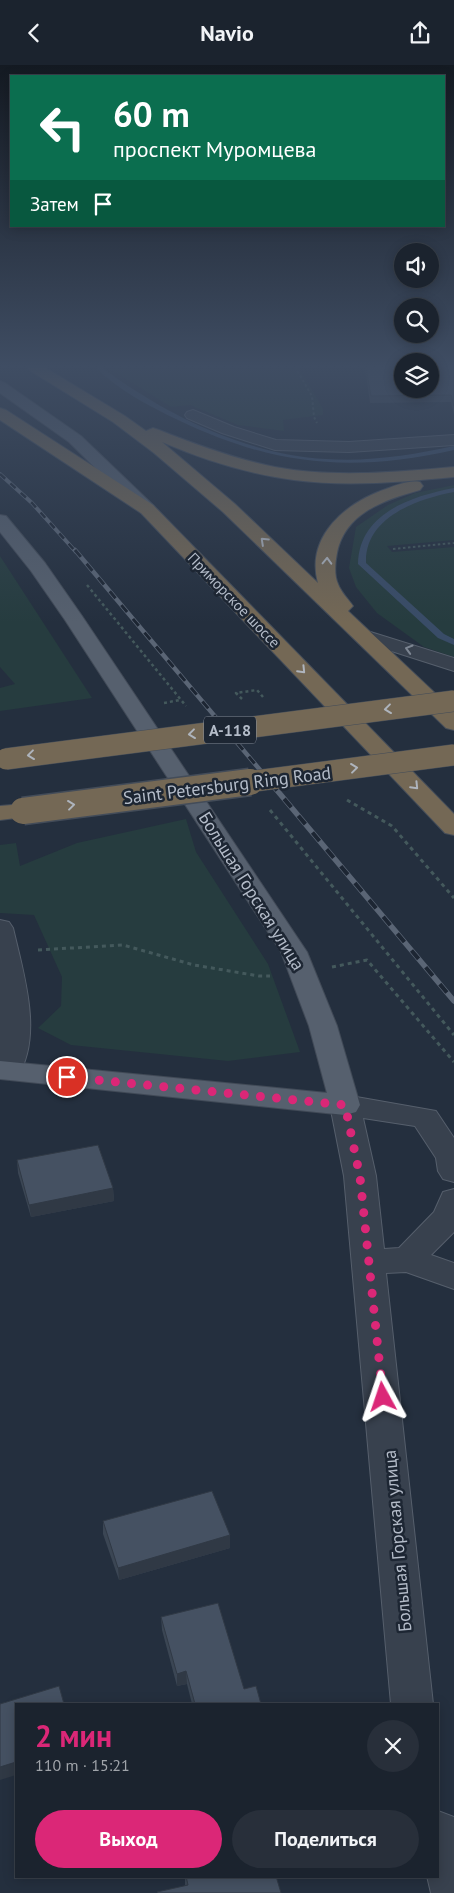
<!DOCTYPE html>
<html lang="ru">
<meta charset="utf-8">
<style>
body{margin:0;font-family:"PT Sans",sans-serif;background:#282f3a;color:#f1f3f6;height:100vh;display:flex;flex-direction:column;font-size:19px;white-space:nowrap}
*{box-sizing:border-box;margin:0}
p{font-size:16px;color:#a0a4aa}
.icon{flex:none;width:28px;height:28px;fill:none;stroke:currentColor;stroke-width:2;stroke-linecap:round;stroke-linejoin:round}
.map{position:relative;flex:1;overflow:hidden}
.details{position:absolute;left:15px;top:1638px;width:424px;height:175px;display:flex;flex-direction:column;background:#1b232e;border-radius:0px;box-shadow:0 2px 12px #0003,0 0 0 1px #39404a}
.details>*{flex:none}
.banner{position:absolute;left:10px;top:10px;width:435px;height:152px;border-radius:0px;box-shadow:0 2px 12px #0003,0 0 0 1px #39404a;background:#0b6e4f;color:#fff;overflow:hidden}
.buttons{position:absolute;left:394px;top:178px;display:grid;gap:10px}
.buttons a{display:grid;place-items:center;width:45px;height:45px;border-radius:50%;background:#1b232e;box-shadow:0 2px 12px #0003,0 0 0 1px #39404a;font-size:25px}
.pin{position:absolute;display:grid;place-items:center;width:42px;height:42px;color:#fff;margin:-21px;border:2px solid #fff;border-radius:50%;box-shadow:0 1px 5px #0007}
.me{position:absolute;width:55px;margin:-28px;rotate:355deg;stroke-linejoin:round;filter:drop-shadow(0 0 4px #0008)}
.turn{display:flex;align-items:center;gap:18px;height:105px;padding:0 20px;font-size:22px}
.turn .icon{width:65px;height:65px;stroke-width:2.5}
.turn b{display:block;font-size:35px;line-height:42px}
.then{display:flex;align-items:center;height:48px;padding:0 20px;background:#0003;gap:10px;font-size:19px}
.round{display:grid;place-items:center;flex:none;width:52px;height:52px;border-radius:26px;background:#282f3a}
.summary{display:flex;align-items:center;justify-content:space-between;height:85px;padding:0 20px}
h1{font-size:30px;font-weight:600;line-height:38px;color:#db2777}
.cta{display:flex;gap:10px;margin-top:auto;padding:10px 20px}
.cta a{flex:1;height:58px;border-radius:30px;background:#db2777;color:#fff;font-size:20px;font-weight:600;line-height:58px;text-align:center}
.cta a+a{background:#282f3a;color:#f1f3f6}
header{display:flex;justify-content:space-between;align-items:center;height:65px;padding:0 20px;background:#1b232e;font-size:22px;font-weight:600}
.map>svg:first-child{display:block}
</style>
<header><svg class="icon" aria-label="back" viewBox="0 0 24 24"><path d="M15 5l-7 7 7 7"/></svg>Navio<svg class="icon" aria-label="share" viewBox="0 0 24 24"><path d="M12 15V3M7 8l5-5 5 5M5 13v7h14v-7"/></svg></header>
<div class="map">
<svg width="454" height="1828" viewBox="0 0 454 1828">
<rect width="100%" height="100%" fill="#242f3e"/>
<g fill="#263c3f">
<path d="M107 302H299L323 344V350L283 355 284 366 238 360 190 340 171 342Z"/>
<path d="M454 420V475L387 481 392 487 454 482V592L424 582 377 548 356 522 349 503 356 462 388 440 415 428Z"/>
<path d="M0 491 92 633 0 646V623L15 619 0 602Z"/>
<path d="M186 754 196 787 268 899 300 987 228 996 71 980 38 963 61 941 62 912 34 850 0 848V780L16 778 20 801 77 778Z"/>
</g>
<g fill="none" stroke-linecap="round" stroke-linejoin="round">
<g fill="#394c67" fill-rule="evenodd">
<path d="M95 302H101C166 350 244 389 326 394 369 397 412 390 454 381V385C351 408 274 401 178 355 149 341 118 325 95 302Z"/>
<path d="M454 423V427C417 434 366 452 366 496V498L444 569 454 574V580L438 573 358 499C359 448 412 431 454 423Z"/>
</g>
<g stroke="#565f6c" stroke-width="2">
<g id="minor">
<path d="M193 345 234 362 276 375 349 377 454 370V380L349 387 275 385 222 368 187 353 185 350 187 347Z"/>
<path d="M364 565 454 593V606L357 575 354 571 357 567Z"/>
<path d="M0 855 9 857 13 863C23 907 44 971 17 1012L7 1014 0 1013Z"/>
<path d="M345 1030 436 1046 454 1073V1117L443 1114 438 1106 436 1093 415 1061 363 1053 376 1111 384 1184 399 1183 434 1147 443 1127 454 1124V1167L431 1190 454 1198V1224L406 1207 386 1208 433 1639H391L344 1111 330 1040 334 1033Z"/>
<path d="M438 1746 454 1752V1828H431L427 1811H438Z"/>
</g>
</g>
<g stroke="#414a57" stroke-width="2">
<g id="major">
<path d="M0 316 5 318 81 371 153 440 156 444 153 448 147 449 141 448 69 377 0 328Z"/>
<path d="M0 450 6 451 45 498 82 551 307 887 337 961 360 1040 356 1047 345 1050 0 1014V996L327 1028 309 961 281 887 65 555 31 506 0 467Z"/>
</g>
</g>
<g stroke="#434c59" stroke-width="2">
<g id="highway">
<path d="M27 302H44L125 351 146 366 153 363 159 365C197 380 235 394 275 402 334 413 395 407 454 402V412C401 417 347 422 294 415 248 409 204 395 162 377L235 439 318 518C305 471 347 437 386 424 397 420 409 415 420 417L423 421 420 425C384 435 345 448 337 488 335 498 334 510 338 519 341 527 348 534 353 541L348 546 454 646V665L446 663 223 447 154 388 113 357 29 305Z"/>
<path d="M0 343 6 345 153 440 454 749V770L445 768 141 448 0 355Z"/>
<path d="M23 739 32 741 35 746 32 751 0 755V741Z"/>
</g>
</g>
<g stroke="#44595c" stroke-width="2" stroke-dasharray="2.5 2.5" stroke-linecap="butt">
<path d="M295 302 312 331 314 352 317 358"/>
<path d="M393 484 454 478"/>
</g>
<g stroke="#44595c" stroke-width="2.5" stroke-dasharray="3 3" stroke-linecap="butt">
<path d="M87 520 186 641"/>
<path d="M242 634 236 628 257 625 263 632"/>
<path d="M164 638 180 635"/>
</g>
<g stroke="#44595c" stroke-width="3" stroke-dasharray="4 4" stroke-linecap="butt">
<path d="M347 735 392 761 454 833"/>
<path d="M270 745 454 970"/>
<path d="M38 885 123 880 194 900 259 911H270"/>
<path d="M332 902 367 895 454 997"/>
</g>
<use href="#minor" fill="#38414e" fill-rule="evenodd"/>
<use href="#major" fill="#56606e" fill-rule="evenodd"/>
<use href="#highway" fill="#746855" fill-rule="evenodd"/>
<g stroke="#5a6575" stroke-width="4">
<path id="rail-far2" d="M0 409 32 438 76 487"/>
</g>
<g stroke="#5a6575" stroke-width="4.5">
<path id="rail-far1" d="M75 485 271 718"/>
</g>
<g stroke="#5a6575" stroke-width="5.5">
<path id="rail" d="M270 717 454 936"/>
</g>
<use href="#rail-far2" stroke="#1d2633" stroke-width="2.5" stroke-dasharray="7" stroke-linecap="butt"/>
<use href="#rail-far1" stroke="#1d2633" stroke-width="3" stroke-dasharray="9" stroke-linecap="butt"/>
<use href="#rail" stroke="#1d2633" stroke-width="4" stroke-dasharray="11" stroke-linecap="butt"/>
<g stroke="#434c59" stroke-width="22" stroke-linecap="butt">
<g id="highway-bridge-far1">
<path d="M6 694 454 636"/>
<path d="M240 718 454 690"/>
</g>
</g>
<g stroke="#434c59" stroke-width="29" stroke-linecap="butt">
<path id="highway-bridge" d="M23 746 250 717"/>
</g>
<use href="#highway-bridge-far1" stroke="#746855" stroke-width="21"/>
<use href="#highway-bridge" stroke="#746855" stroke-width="26"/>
</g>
<g fill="#3b4654">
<path d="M365 302H454V350L451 337 370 338Z"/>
<path d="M17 1095 113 1123 114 1136 31 1152 18 1108Z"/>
<path d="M103 1456 230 1470V1483L119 1515 103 1469Z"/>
<path d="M161 1552 244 1624 261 1639H192L187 1619 177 1621 162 1565Z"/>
<path d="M185 1811H276L185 1821Z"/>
</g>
<g fill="#303945">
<path d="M113 1123 114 1136 31 1152 29 1140Z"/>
<path d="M230 1470V1483L119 1515 118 1503Z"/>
<path d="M186 1606 187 1619 177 1621V1609Z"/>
<path d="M16 1697V1710L0 1715V1702Z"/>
</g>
<g fill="#455162" stroke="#303945">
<path d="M366 302H402V324H430V302H454V341L451 330 371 331Z"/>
<path d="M98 1080 113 1123 29 1140 17 1095Z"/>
<path d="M212 1426 230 1470 118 1503 103 1456Z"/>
<path d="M218 1538 244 1624 256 1621 261 1639H195L186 1606 177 1609 161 1552Z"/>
<path d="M59 1621 64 1639H16V1697L0 1702V1639Z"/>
<path d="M186 1811H276L281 1828H158L157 1827 188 1820Z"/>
</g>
<defs><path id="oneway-chevron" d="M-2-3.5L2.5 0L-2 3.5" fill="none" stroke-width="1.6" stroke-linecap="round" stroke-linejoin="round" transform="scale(1.25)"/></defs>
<g stroke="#aeb4bd">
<use href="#oneway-chevron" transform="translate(264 476) rotate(-137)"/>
<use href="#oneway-chevron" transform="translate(327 496) rotate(-88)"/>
<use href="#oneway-chevron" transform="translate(302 605) rotate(46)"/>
<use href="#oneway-chevron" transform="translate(388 644) rotate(173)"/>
<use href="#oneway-chevron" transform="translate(192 669) rotate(173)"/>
<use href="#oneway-chevron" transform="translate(31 690) rotate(173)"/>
<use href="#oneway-chevron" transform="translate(354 703) rotate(-7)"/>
<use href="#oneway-chevron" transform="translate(415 721) rotate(46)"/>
<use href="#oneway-chevron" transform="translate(71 740) rotate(-7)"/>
</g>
<use stroke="#7c8592" href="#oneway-chevron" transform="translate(409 584) rotate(-164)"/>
<linearGradient id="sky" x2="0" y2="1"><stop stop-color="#141a22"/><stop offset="0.54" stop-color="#3f4d63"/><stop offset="1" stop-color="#3f4d63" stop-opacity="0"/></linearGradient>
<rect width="454" height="558" fill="url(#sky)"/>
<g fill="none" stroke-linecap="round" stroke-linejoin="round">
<path stroke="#db2777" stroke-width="9" stroke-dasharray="0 16.2" d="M67 1012 345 1040 360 1112 383 1332"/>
</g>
<g text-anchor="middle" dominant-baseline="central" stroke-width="5" stroke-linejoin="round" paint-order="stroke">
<g font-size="15" fill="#b4bcc9" stroke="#1d2633">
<text transform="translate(234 535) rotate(46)">Приморское шоссе</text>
</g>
<rect fill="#1d2633" stroke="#878f9c" stroke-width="1" x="204" y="651.5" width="52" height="27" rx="4"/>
<g font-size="16" font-weight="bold" fill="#b4bcc9">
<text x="230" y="665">А-118</text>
</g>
<g font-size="18" fill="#b4bcc9" stroke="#1d2633">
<text transform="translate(227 720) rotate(-7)">Saint Petersburg Ring Road</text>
<text transform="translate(252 826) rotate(58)">Большая Горская улица</text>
<text transform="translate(397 1476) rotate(-95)">Большая Горская улица</text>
</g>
</g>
</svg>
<div class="buttons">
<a><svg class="icon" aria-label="sound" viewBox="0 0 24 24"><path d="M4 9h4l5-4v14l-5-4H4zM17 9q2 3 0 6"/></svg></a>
<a><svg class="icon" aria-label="search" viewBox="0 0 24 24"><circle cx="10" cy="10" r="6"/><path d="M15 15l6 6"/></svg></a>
<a><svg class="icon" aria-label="layers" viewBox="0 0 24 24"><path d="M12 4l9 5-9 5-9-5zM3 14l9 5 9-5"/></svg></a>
</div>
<div class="pin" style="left:67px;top:1012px;background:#d93025"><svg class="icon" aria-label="arrive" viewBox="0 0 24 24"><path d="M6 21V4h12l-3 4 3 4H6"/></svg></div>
<svg class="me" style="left:383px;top:1332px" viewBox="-20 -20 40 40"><path d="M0-17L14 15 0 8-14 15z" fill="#db2777" stroke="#fff" stroke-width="4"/></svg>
<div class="banner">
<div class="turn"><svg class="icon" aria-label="left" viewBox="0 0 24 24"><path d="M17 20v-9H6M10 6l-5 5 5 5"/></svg><div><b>60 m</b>проспект Муромцева</div></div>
<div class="then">Затем<svg class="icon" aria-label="arrive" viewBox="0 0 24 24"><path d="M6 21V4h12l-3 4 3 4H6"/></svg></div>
</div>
<section class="details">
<div class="summary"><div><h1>2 мин</h1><p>110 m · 15:21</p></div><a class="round"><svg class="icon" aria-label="close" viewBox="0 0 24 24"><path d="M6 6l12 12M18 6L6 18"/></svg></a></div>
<div class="cta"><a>Выход</a><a>Поделиться</a></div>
</section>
</div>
